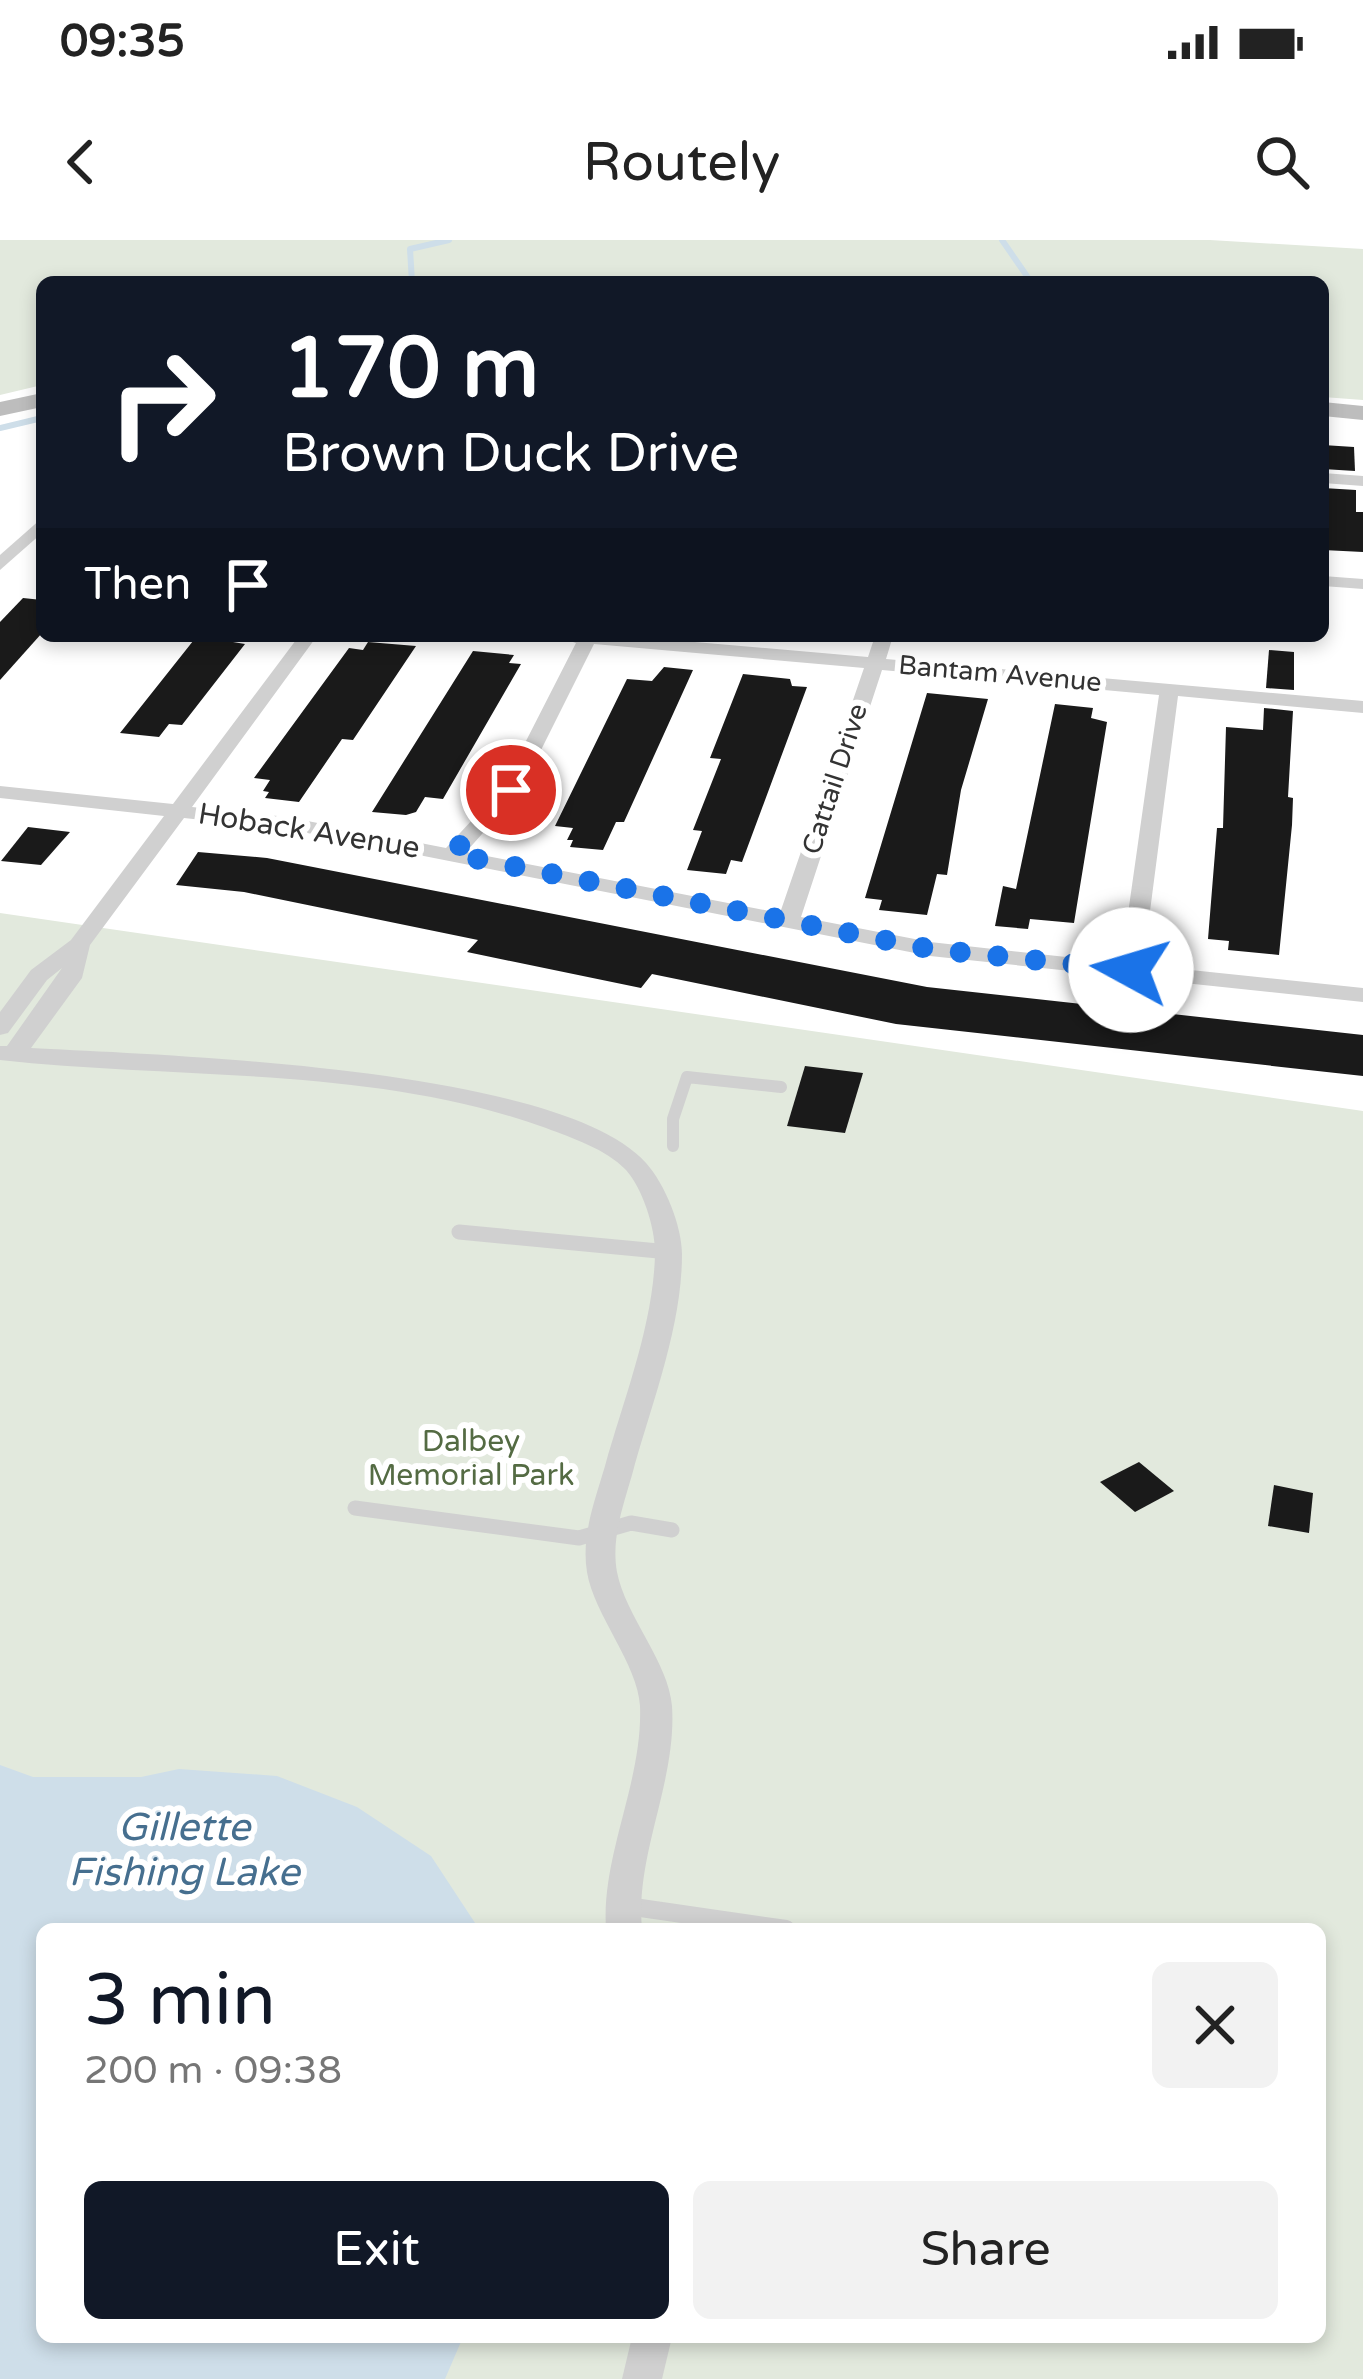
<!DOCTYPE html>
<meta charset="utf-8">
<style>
body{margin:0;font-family:"Varela Round",sans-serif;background:#f2f2f2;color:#222;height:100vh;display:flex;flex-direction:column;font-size:45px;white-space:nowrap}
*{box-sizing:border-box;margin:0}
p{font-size:39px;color:#767676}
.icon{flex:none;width:66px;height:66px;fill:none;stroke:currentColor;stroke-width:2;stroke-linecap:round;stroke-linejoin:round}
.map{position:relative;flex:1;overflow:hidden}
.drawer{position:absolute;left:36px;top:1683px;width:1290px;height:420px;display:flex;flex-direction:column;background:#fff;border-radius:18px;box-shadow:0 6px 18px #0003}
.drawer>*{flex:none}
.guide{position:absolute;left:36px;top:36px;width:1293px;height:366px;border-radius:18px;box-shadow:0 6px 18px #0003;background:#111827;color:#fff;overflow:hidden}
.pin{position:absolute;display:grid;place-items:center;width:102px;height:102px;color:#fff;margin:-51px;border:6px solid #fff;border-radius:50%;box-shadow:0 3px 12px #0007}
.me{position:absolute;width:132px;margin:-66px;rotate:276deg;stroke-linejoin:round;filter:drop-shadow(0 0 9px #0008)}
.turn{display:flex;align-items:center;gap:42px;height:252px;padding:0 48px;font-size:54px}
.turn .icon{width:156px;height:156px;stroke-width:2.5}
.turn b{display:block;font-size:84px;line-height:102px}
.then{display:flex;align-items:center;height:114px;padding:0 48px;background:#0003;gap:24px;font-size:45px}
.round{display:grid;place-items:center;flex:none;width:126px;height:126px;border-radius:18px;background:#f2f2f2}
.head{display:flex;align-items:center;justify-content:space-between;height:204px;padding:0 48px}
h1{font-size:72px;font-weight:600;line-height:90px;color:#111827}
.action{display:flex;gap:24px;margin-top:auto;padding:24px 48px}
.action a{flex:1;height:138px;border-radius:18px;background:#111827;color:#fff;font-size:48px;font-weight:600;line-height:138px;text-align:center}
.action a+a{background:#f2f2f2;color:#222}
.status{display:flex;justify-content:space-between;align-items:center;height:84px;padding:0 60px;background:#fff;direction:ltr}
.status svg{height:33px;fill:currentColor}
header{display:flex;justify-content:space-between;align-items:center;height:156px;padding:0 48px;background:#fff;font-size:54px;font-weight:600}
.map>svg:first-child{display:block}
</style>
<div class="status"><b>09:35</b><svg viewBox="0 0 49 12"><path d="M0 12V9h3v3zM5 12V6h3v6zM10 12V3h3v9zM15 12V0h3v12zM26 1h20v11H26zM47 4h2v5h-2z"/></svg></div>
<header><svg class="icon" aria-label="back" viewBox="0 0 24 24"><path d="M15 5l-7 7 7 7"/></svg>Routely<svg class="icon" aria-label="search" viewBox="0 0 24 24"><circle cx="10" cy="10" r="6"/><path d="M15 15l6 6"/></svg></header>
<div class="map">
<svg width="1363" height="2139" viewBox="0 0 1363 2139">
<rect width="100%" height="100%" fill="#fff"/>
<g fill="#e2e9dd" fill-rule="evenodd">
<path d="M0 0H1210L1363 9V160L1323 157V42H42V145L0 155Z"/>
<path d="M0 673 1363 871V2139H0ZM42 1689H1320V2097H42Z"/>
</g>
<path fill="#cedee9" d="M0 1525 33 1537H141L179 1529 277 1536 357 1567 431 1616 479 1689H42V2097H463L445 2139H0Z"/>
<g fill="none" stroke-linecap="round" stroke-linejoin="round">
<g stroke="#cedee9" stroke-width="6">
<path d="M1002 0 1031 42"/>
<path d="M412 42 410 9 449 0"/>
<path d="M0 188 42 178"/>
</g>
</g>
<g fill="#1a1a1a">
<path d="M1323 205 1354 207 1355 231 1323 229Z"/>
<path d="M1323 248 1356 250V272H1363V312L1323 310Z"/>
<path d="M23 358 42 360V393L0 440V382Z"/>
<path d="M197 396 245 404 182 485 169 484 159 497 120 493Z"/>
<path d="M368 402 416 406 353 500 342 499 299 562 265 558 269 552 263 551 270 540 254 538 349 408 363 410Z"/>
<path d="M1269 410 1294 412V450L1266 448Z"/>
<path d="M473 411 514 415 509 423 521 424 443 559 425 557 416 572 406 575 372 572Z"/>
<path d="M664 427 693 430 624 582H616L603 610 570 607 573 600H567L573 588 555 586 627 439 652 441Z"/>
<path d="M743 434 790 439 792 446 807 447 742 622 731 620 726 634 687 630 702 591 693 590 721 519 710 518Z"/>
<path d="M927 453 988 459 961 550 947 635 937 634 927 675 879 670 882 660 865 658Z"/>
<path d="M1055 464 1093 468 1091 478 1107 482 1074 683 1030 679 1028 689 995 686 1003 646 1016 649Z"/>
<path d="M1264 468 1293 471 1288 557 1293 558 1292 585 1279 715 1228 710 1229 701 1208 699 1217 588H1223L1226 487 1263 490Z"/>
<path d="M28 587 70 592 41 625 1 621Z"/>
<path d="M198 612 267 618 927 747 1363 795V836L896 784 652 734 641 748 467 712 478 700 244 652 176 645Z"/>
<path d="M805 826 863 833 845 893 787 886Z"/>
<path d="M1139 1222 1174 1251 1135 1272 1100 1242Z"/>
<path d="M1274 1245 1313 1253 1309 1293 1268 1286Z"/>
</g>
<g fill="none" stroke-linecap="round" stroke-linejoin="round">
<path stroke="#d0d0d0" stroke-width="12" d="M673 906V879L687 837 781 847"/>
<g stroke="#d0d0d0" stroke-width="15">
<path d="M459 992 669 1012"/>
<path d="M355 1268 579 1298 631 1283 672 1290"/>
</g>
<path stroke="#d0d0d0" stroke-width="18" d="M627 1666 786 1689"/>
<g fill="#d0d0d0" fill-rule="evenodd">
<path d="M1323 233 1363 236V246L1323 243Z"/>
<path d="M42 278V293L0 330V315Z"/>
<path d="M1323 336 1363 339V349L1323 346Z"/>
<path d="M299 396H317L192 567 287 577 446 608 502 548 576 403 555 396H626L868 417 875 396H893L886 419 1363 461V473L1178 456 1143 725 1363 748V762L930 716 287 589 184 578 90 705 82 738 31 808C161 815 561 827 646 923 665 944 682 986 682 1014 682 1088 651 1165 632 1235 623 1266 611 1299 617 1332 625 1375 669 1423 672 1466 677 1542 635 1614 642 1689H606C601 1615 643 1542 640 1466 638 1424 594 1375 587 1332 581 1296 595 1260 605 1226 624 1158 653 1086 655 1015 656 990 643 949 626 930 606 909 572 898 546 888 371 825 181 840 0 820V806H7L62 728 47 740 8 793 0 795V772L31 730 71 700 164 576 0 558V546L173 564ZM594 404 864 428 780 673 466 612 521 550ZM882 430 1159 455 1121 723 930 702 801 677Z"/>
<path d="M632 2097H672L662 2139H622Z"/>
</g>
<g fill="#bdbdbd" fill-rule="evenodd">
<path d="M42 153V167L0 176V162Z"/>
<path d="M1323 162 1363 166V180L1323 176Z"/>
</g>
</g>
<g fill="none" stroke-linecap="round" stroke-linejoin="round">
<path stroke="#1a73e8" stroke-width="21" stroke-dasharray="0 37.8" d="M511 550 452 614 930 709 1131 730"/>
</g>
<g text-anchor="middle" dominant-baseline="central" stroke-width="12" stroke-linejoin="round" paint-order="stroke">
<g font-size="27" fill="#333" stroke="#fff">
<text transform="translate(1000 434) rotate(5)">Bantam Avenue</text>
<text transform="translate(835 539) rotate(-72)">Cattail Drive</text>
</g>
<g font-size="30" fill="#333" stroke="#fff">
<text transform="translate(309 591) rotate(9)">Hoback Avenue</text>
</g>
<g font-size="30" fill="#546b43" stroke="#fff">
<text x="471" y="1201">Dalbey<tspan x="471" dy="34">Memorial Park</tspan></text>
</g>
<g font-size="39" font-style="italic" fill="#466f8f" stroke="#fff">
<text x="184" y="1587">Gillette<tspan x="184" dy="45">Fishing Lake</tspan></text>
</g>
</g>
</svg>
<div class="pin" style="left:511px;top:550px;background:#d93025"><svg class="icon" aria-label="arrive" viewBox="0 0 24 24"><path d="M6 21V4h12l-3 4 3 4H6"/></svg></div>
<svg class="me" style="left:1131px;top:730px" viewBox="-20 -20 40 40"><circle r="19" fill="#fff"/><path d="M0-13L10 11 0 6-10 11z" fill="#1a73e8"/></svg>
<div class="guide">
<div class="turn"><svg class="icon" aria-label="right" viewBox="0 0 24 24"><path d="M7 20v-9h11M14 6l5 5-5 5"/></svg><div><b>170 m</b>Brown Duck Drive</div></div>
<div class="then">Then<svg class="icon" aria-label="arrive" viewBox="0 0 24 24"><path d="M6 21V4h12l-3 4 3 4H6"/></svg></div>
</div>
<section class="drawer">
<div class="head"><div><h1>3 min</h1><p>200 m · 09:38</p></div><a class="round"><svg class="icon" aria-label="close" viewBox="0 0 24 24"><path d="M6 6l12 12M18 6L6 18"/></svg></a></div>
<div class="action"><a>Exit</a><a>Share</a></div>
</section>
</div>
